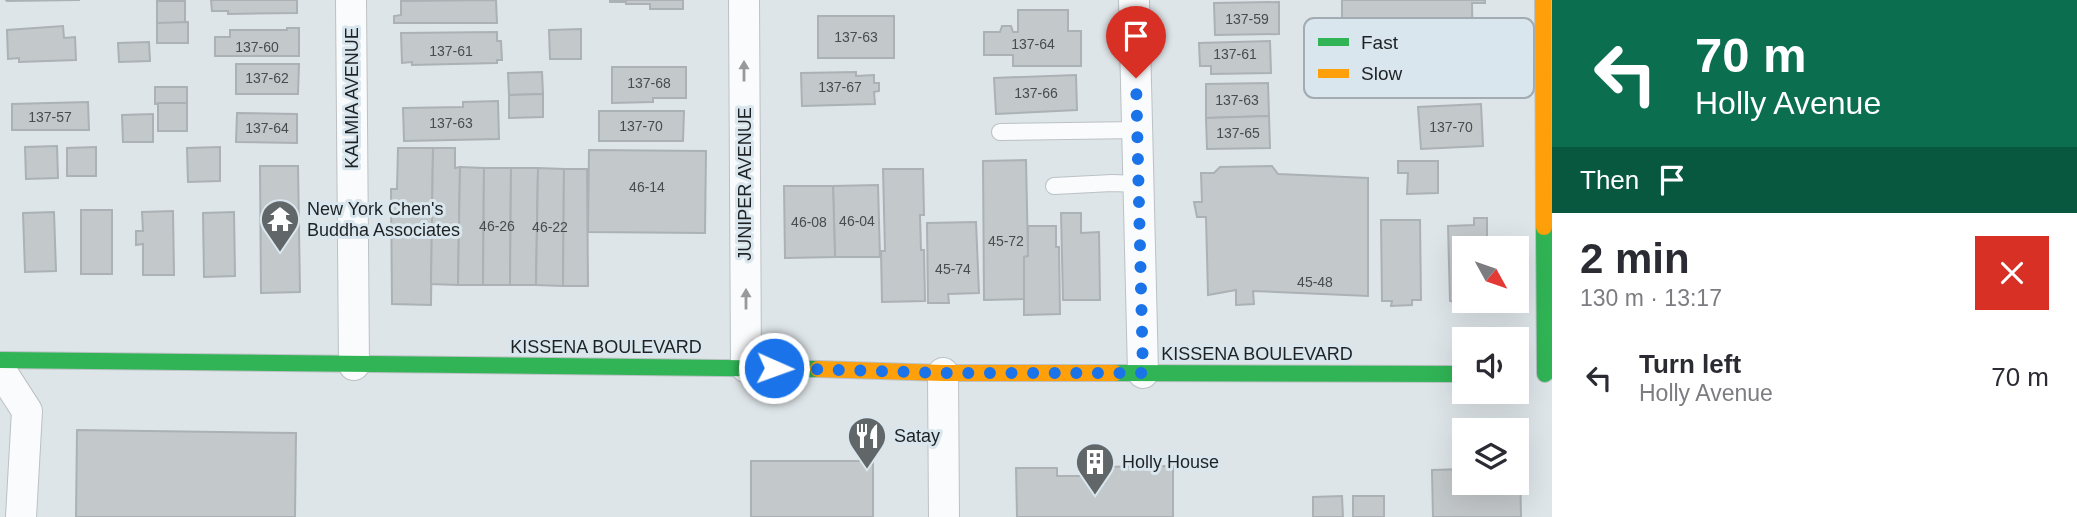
<!DOCTYPE html>
<meta charset="utf-8">
<style>
body{margin:0;font-family:Helvetica,sans-serif;background:#f2f2f3;color:#2b2b33;height:100vh;display:flex;flex-direction:column;font-size:26px;white-space:nowrap}
*{box-sizing:border-box;margin:0}
p{font-size:23px;color:#7c7c81}
.icon{flex:none;width:38px;height:38px;fill:none;stroke:currentColor;stroke-width:2;stroke-linecap:round;stroke-linejoin:round}
.map{position:relative;flex:1;overflow:hidden}
.side{display:flex;flex-direction:column;background:#fff;width:525px}
.side>*{flex:none}
.guide{background:#0b6e4f;color:#fff;overflow:hidden}
.needle{width:46px;rotate:130deg}
.controls{position:absolute;left:1452px;top:236px;display:grid;gap:14px}
.controls a{display:grid;place-items:center;width:77px;height:77px;border-radius:0px;background:#fff;box-shadow:0 7px 28px #0002;font-size:35px}
.pin{position:absolute;display:grid;place-items:center;width:60px;height:60px;color:#fff;margin:-72px -30px;border-radius:50% 50% 50% 0;rotate:-45deg;box-shadow:0 0 7px #0007}
.pin .icon{rotate:45deg}
.me{position:absolute;width:77px;margin:-38px;rotate:92deg;stroke-linejoin:round;filter:drop-shadow(0 0 5px #0008)}
.turn{display:flex;align-items:center;gap:24px;height:147px;padding:0 28px;font-size:32px}
.turn .icon{width:91px;height:91px;stroke-width:2.5}
.turn b{display:block;font-size:49px;line-height:60px}
.then{display:flex;align-items:center;height:66px;padding:0 28px;background:#0003;gap:14px;font-size:26px}
.round{display:grid;place-items:center;flex:none;width:74px;height:74px;border-radius:0px;background:#f2f2f3}
.summary{display:flex;align-items:center;justify-content:space-between;height:119px;padding:0 28px}
h1{font-size:42px;font-weight:800;line-height:52px}
ul{padding:0;list-style:none}
li{display:flex;align-items:center;gap:21px;height:91px;padding:0 28px}
li div{flex:1}
li b{display:block;font-size:26px}
li em{font-style:normal}
main{display:flex;flex:1;min-height:0}
.map>svg:first-child{display:block}
</style>
<main>
<div class="map">
<svg width="1552" height="517" viewBox="0 0 1552 517">
<rect width="100%" height="100%" fill="#dee5e8"/>
<g fill="#c3c8cb" stroke="#abb1b4" stroke-width="2">
<path d="M6 0H80L7 1Z"/>
<path d="M211 0H297V13L228 14V11H212Z"/>
<path d="M496 0 497 23H394V16L401 15V1Z"/>
<path d="M610 0H683V9H650V4H626V2H610Z"/>
<path d="M1342 0H1485V3H1472L1473 60 1402 61V76L1342 77Z"/>
<rect x="157" y="1" width="28" height="22"/>
<path d="M1279 2V34L1215 35 1214 3Z"/>
<path d="M1018 10H1068V31H1081V66H1013V55H984V32H1000L1002 26H1011L1013 32H1018Z"/>
<rect x="818" y="16" width="76" height="42"/>
<path d="M188 22V43H157V23Z"/>
<path d="M63 26 64 38 75 37 76 60 19 62V58L8 59 7 30Z"/>
<path d="M287 28H299V56H215V37H230V30H287Z"/>
<path d="M581 29V59H550L549 30Z"/>
<path d="M497 32V41H501L502 60H497V63L412 65V62L402 63 401 33Z"/>
<path d="M1270 41 1271 73 1211 74V66H1200L1199 43Z"/>
<path d="M149 42 150 61 119 62 118 43Z"/>
<path d="M236 64H299L298 94H236Z"/>
<path d="M612 67H686V98H653V102L612 103Z"/>
<path d="M542 72 543 94 509 95 508 73Z"/>
<path d="M856 72V76L874 75V83H879V91L874 92 875 104 802 106 801 73Z"/>
<path d="M1076 75 1077 110 996 114 994 78Z"/>
<path d="M1268 83 1269 116 1206 118V84Z"/>
<path d="M155 87H187V103L155 104Z"/>
<path d="M543 94V117L509 118V95Z"/>
<path d="M498 101 499 139 404 141 403 108 463 107V102Z"/>
<path d="M88 102 89 130H12V104Z"/>
<rect x="158" y="103" width="29" height="28"/>
<path d="M1481 104 1483 146 1421 149 1418 107Z"/>
<path d="M599 111H684L683 141H599Z"/>
<path d="M237 113 297 114V143L236 142Z"/>
<path d="M153 114V142H123L122 115Z"/>
<path d="M1269 116 1270 148 1207 149 1206 118Z"/>
<path d="M57 146 58 178 26 179 25 147Z"/>
<path d="M96 147V176H67V148Z"/>
<path d="M220 147V181L188 182 187 148Z"/>
<path d="M398 148H433L431 305 392 304 391 189H397Z"/>
<path d="M433 148H455V168L460 167 458 285 431 284Z"/>
<path d="M589 150 706 151 705 233 588 232Z"/>
<path d="M1026 160 1028 256 1024 257V299L984 300 983 161Z"/>
<path d="M1398 161H1438V193L1407 194 1408 173H1398Z"/>
<path d="M260 166H298L300 292 261 293Z"/>
<path d="M1272 166 1278 174 1368 178V296L1253 291 1254 304 1236 305V290L1208 295 1206 217H1197L1194 202H1202L1201 173H1214L1220 167Z"/>
<path d="M460 167 484 168 483 285H458Z"/>
<path d="M484 168H511L510 285H483Z"/>
<path d="M511 168H538L536 285H510Z"/>
<path d="M538 168 564 169 563 286 536 285Z"/>
<path d="M564 169H587L588 286H563Z"/>
<path d="M883 169H923L924 215H920L921 250H924L925 301 882 302 881 251H885Z"/>
<path d="M878 185 880 257H835L833 186Z"/>
<path d="M784 186H833L835 257 785 258Z"/>
<rect x="81" y="210" width="31" height="64"/>
<path d="M173 211 174 275H143V244L136 245V231H143L142 212Z"/>
<path d="M54 212 56 271 25 272 23 213Z"/>
<path d="M234 212 235 276 204 277 203 213Z"/>
<path d="M1061 213H1081V233L1099 232 1100 300H1063Z"/>
<path d="M1474 218H1487V248H1465V301H1488V302L1483 301 1484 306 1455 307V302L1450 301 1448 226 1474 225Z"/>
<path d="M1381 220H1420L1421 300H1412V305L1391 306 1392 301H1382Z"/>
<path d="M976 222 979 293 948 294 949 303H928L927 223Z"/>
<path d="M1028 226H1056V247H1059L1060 314 1024 315V257L1028 256Z"/>
<path d="M77 430 296 433 295 517H76Z"/>
<rect x="751" y="461" width="122" height="56"/>
<path d="M1173 466V517H1017L1016 468H1057V476H1092V467Z"/>
<path d="M1517 468H1520L1521 517H1433L1432 470 1465 469V483H1517Z"/>
<path d="M1342 496 1343 517H1313V497Z"/>
<rect x="1353" y="496" width="31" height="21"/>
</g>
<g fill="none" stroke-linecap="round" stroke-linejoin="round">
<g stroke="#bbc1c4" stroke-width="18">
<g id="lane">
<path d="M1000 132 1137 130"/>
<path d="M1054 186 1112 183 1139 184"/>
</g>
</g>
<g stroke="#bbc1c4" stroke-width="32">
<g id="street">
<path d="M351 0 354 365"/>
<path d="M744 0 746 367"/>
<path d="M1134 0 1143 373"/>
<path d="M0 369 27 411 21 517"/>
<path d="M943 373 944 517"/>
</g>
</g>
<g stroke="#bbc1c4" stroke-width="18">
<g id="fast">
<path d="M1544 227 1545 374"/>
<path d="M0 360 818 369"/>
<path d="M1115 373 1465 374"/>
</g>
</g>
<g stroke="#bbc1c4" stroke-width="18">
<g id="slow">
<path d="M1543 0 1544 227"/>
<path d="M818 369 943 373H1115"/>
</g>
</g>
<use href="#lane" stroke="#fafbfc" stroke-width="16"/>
<use href="#street" stroke="#fafbfc" stroke-width="30"/>
<use href="#fast" stroke="#30b455" stroke-width="16"/>
<use href="#slow" stroke="#ff9f0a" stroke-width="16"/>
</g>
<defs><path id="oneway-solid" d="M-6-.8H1V-3.2L6.5 0L1 3.2V.8H-6Z" transform="scale(1.75)"/></defs>
<g fill="#97999b">
<use href="#oneway-solid" transform="translate(744 71) rotate(-90)"/>
<use href="#oneway-solid" transform="translate(746 299) rotate(-90)"/>
</g>
<g fill="none" stroke-linecap="round" stroke-linejoin="round">
<path stroke="#1a73e8" stroke-width="12" stroke-dasharray="0 21.6" d="M774 368 943 373H1143L1136 78"/>
</g>
<defs>
<g id="temple-pin" transform="scale(2.0125)"><path d="M0 17L-7.5 6A9.5 9.5 0 1 1 7.5 6Z" fill="#616669" stroke="#d9e6ed"/><path d="M0-6L5-2H3V0L6.5 2.5H4V6H1.5V3h-3V6H-4V2.5H-6.5L-3 0V-2H-5Z" fill="#fff"/></g>
<g id="restaurant-pin" transform="scale(2.0125)"><path d="M0 17L-7.5 6A9.5 9.5 0 1 1 7.5 6Z" fill="#616669" stroke="#d9e6ed"/><path d="M-5-6h1v4h1v-4h1v4h1v-4h1v5L-1.5 .5V6h-2V.5L-5-1ZM5-6V6H3V1.5H1.5Q1.5-4 5-6Z" fill="#fff"/></g>
<g id="building-pin" transform="scale(2.0125)"><path d="M0 17L-7.5 6A9.5 9.5 0 1 1 7.5 6Z" fill="#616669" stroke="#d9e6ed"/><path d="M-4-6H4V6H1V3H-1V6H-4ZM-2.5-4.3h1.7v1.8h-1.7ZM.8-4.3h1.7v1.8H.8ZM-2.5-1h1.7V.8h-1.7ZM.8-1h1.7V.8H.8Z" fill="#fff"/></g>
</defs>
<g fill-rule="evenodd">
<use href="#temple-pin" x="280" y="219"/>
<use href="#restaurant-pin" x="867" y="436"/>
<use href="#building-pin" x="1095" y="462"/>
</g>
<g text-anchor="middle" dominant-baseline="central" stroke-width="6" stroke-linejoin="round" paint-order="stroke">
<g font-size="14" fill="#474c4e">
<text x="1247" y="19">137-59</text>
<text x="856" y="37">137-63</text>
<text x="1033" y="44">137-64</text>
<text x="257" y="47">137-60</text>
<text x="451" y="51">137-61</text>
<text x="1235" y="54">137-61</text>
<text x="267" y="78">137-62</text>
<text x="649" y="83">137-68</text>
<text x="840" y="87">137-67</text>
<text x="1036" y="93">137-66</text>
<text x="1237" y="100">137-63</text>
<text x="50" y="117">137-57</text>
<text x="451" y="123">137-63</text>
<text x="641" y="126">137-70</text>
<text x="1451" y="127">137-70</text>
<text x="267" y="128">137-64</text>
<text x="1238" y="133">137-65</text>
<text x="647" y="187">46-14</text>
<text x="857" y="221">46-04</text>
<text x="809" y="222">46-08</text>
<text x="497" y="226">46-26</text>
<text x="550" y="227">46-22</text>
<text x="1006" y="241">45-72</text>
<text x="953" y="269">45-74</text>
<text x="1315" y="282">45-48</text>
</g>
<g font-size="18" fill="#1e2225" stroke="#d9e6ed">
<text transform="translate(352 98) rotate(-90)">KALMIA AVENUE</text>
<text transform="translate(745 184) rotate(-90)">JUNIPER AVENUE</text>
<text x="606" y="347">KISSENA BOULEVARD</text>
<text x="1257" y="354">KISSENA BOULEVARD</text>
</g>
<g font-size="18" fill="#1e2225" stroke="#d9e6ed" text-anchor="start">
<text x="307" y="209">New York Chen's<tspan x="307" dy="21">Buddha Associates</tspan></text>
<text x="894" y="436">Satay</text>
<text x="1122" y="462">Holly House</text>
</g>
</g>
<rect x="1304" y="18" width="230" height="80" rx="10" fill="#d9e6ed" stroke="#a1abb1" stroke-width="2"/>
<rect x="1318" y="38" width="31" height="8" fill="#30b455"/>
<rect x="1318" y="69" width="31" height="9" fill="#ff9f0a"/>
<g font-size="19" fill="#1e2225">
<text x="1361" y="49">Fast</text>
<text x="1361" y="80">Slow</text>
</g>
</svg>
<div class="controls">
<a><svg class="needle" viewBox="-14 -14 28 28"><path d="M0-13l5 13h-10z" fill="#e53935"/><path d="M0 13l5-13h-10z" fill="#7c7c81"/></svg></a>
<a><svg class="icon" aria-label="sound" viewBox="0 0 24 24"><path d="M4 9h4l5-4v14l-5-4H4zM17 9q2 3 0 6"/></svg></a>
<a><svg class="icon" aria-label="layers" viewBox="0 0 24 24"><path d="M12 4l9 5-9 5-9-5zM3 14l9 5 9-5"/></svg></a>
</div>
<div class="pin" style="left:1136px;top:78px;background:#d93025"><svg class="icon" aria-label="arrive" viewBox="0 0 24 24"><path d="M6 21V4h12l-3 4 3 4H6"/></svg></div>
<svg class="me" style="left:774px;top:368px" viewBox="-20 -20 40 40"><circle r="17" fill="#1a73e8" stroke="#fff" stroke-width="3"/><path d="M0-11L8 9 0 5-8 9z" fill="#fff"/></svg>
</div>
<section class="side">
<div class="guide">
<div class="turn"><svg class="icon" aria-label="left" viewBox="0 0 24 24"><path d="M17 20v-9H6M10 6l-5 5 5 5"/></svg><div><b>70 m</b>Holly Avenue</div></div>
<div class="then">Then<svg class="icon" aria-label="arrive" viewBox="0 0 24 24"><path d="M6 21V4h12l-3 4 3 4H6"/></svg></div>
</div>
<div class="summary"><div><h1>2 min</h1><p>130 m · 13:17</p></div><a class="round" style="background:#d93025;color:#fff"><svg class="icon" aria-label="close" viewBox="0 0 24 24"><path d="M6 6l12 12M18 6L6 18"/></svg></a></div>
<ul>
<li><svg class="icon" aria-label="left" viewBox="0 0 24 24"><path d="M17 20v-9H6M10 6l-5 5 5 5"/></svg><div><b>Turn left</b><p>Holly Avenue</p></div><em>70 m</em></li>
</ul>
</section>
</main>
